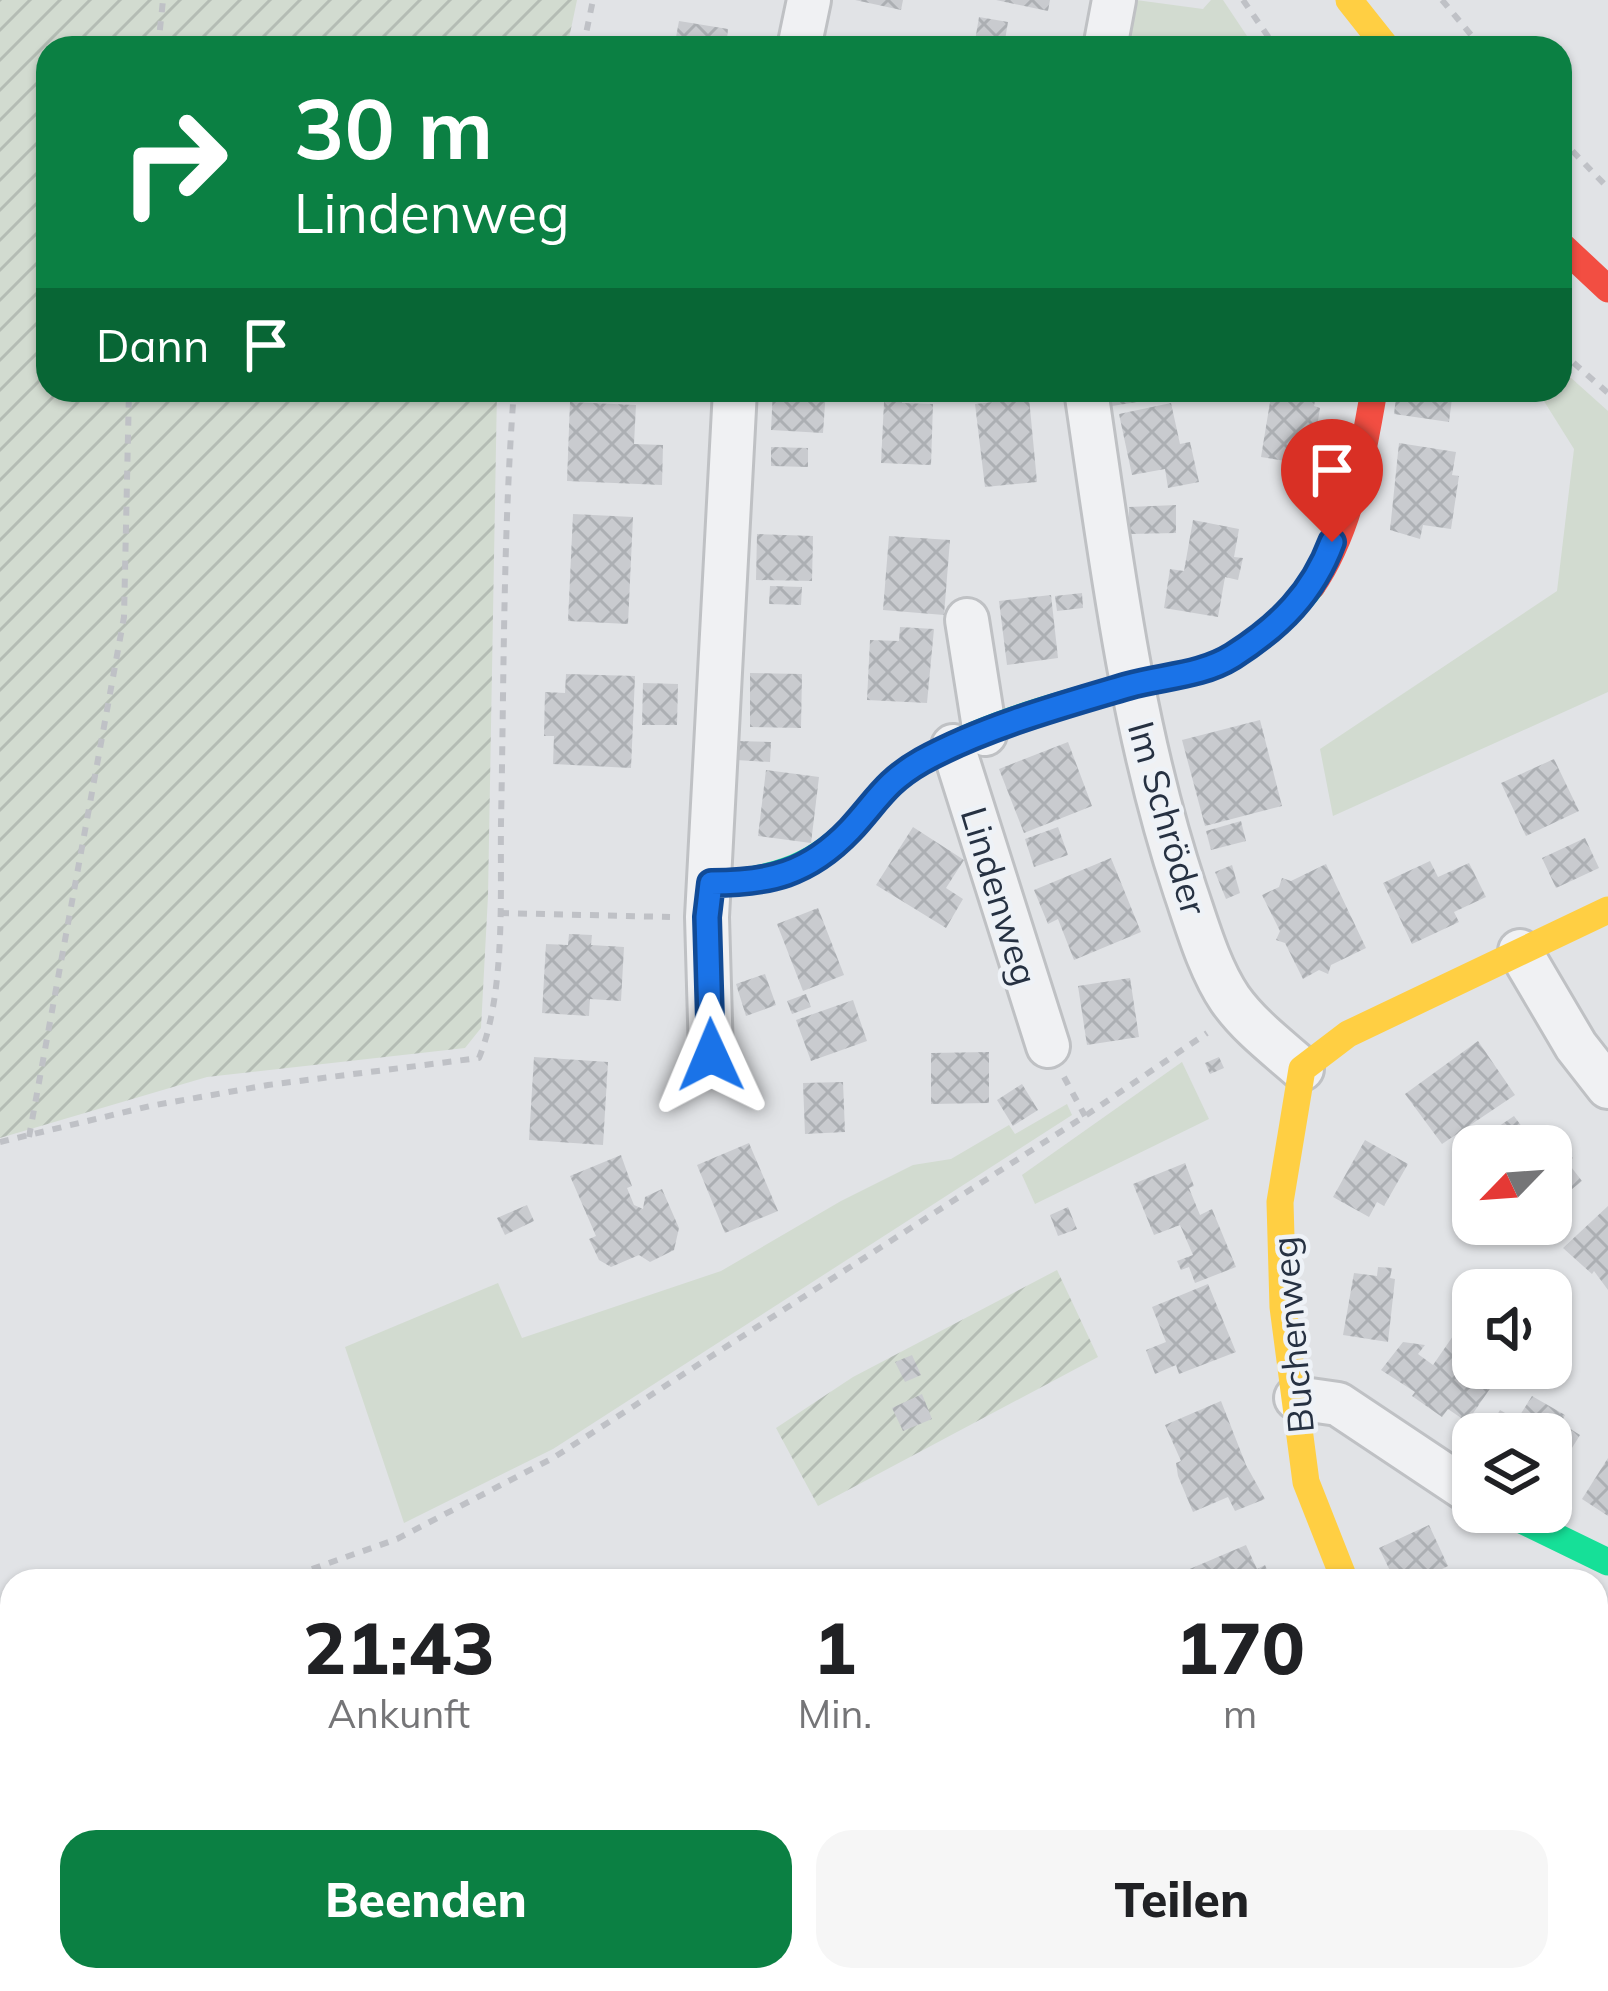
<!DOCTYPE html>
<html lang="de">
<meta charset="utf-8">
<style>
body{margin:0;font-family:Mulish,sans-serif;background:#f6f6f6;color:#202124;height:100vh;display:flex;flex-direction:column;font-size:45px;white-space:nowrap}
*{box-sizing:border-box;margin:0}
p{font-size:39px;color:#757577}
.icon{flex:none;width:66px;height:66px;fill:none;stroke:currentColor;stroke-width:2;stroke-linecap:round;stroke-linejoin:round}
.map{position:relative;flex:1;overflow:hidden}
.panel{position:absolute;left:0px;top:1569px;width:1608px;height:423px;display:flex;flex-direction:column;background:#fff;border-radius:36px 36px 0 0;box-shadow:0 3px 9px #0004}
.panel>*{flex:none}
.hud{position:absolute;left:36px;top:36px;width:1536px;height:366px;border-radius:36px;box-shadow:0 3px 9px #0004;background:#0b8043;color:#fff;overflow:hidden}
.needle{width:78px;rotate:245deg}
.tools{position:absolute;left:1452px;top:1125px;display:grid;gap:24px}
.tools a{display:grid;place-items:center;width:120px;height:120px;border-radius:24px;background:#fff;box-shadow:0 3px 9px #0004;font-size:60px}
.pin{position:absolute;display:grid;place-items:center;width:102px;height:102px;color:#fff;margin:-123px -51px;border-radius:50% 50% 50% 0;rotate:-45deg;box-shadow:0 0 12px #0007}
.pin .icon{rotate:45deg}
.me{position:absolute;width:132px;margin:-66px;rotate:359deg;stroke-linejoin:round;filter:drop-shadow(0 0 9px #0008)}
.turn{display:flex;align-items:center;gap:42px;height:252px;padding:0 60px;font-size:54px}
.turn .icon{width:156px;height:156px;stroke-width:2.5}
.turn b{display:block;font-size:84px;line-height:102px}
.then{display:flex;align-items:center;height:114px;padding:0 60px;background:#0003;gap:24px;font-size:45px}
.eta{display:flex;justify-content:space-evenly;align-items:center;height:204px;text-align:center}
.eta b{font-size:72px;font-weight:800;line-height:84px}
.primary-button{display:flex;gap:24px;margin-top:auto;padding:24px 60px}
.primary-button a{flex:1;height:138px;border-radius:36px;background:#0b8043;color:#fff;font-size:48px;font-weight:800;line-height:138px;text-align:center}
.primary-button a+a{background:#f6f6f6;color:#202124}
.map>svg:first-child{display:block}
</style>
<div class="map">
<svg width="1608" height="1991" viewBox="0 0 1608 1991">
<defs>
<pattern id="garden-furrows" width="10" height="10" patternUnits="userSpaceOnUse" patternTransform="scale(3)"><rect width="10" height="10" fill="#d2dbd0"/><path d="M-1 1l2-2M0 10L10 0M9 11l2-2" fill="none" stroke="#b4bcb4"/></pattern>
<pattern id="building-cross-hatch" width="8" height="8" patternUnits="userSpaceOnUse" patternTransform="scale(3)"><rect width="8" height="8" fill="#c9cbcf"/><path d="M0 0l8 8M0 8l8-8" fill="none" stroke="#acafb3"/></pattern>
</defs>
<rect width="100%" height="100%" fill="#e1e3e6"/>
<g fill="#d2dbd0">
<path d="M1136 0 1203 9 1211 0H1223L1255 48H1121L1127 6Z"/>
<path d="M1560 368 1608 411V692L1333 816 1320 749 1557 591 1574 449 1537 390H1560Z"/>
<path d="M1182 1062 1209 1119 1035 1204 1022 1175Z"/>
<path d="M1067 1104 1072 1115 553 1449 404 1523 345 1347 498 1283 522 1338 721 1271 841 1201 913 1165 951 1159 1009 1125 1015 1134Z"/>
</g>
<g fill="url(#garden-furrows)">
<path d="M0 0H577L567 48H48V390H497L488 896 481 1028 465 1048 207 1077 0 1138Z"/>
<path d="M1057 1270 1098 1357 818 1506 776 1428 853 1377Z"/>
</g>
<g fill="url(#building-cross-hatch)">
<path d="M855 0H903L901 10Z"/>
<path d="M996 0H1050L1048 11Z"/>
<path d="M979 17 1008 22 1004 46 975 41Z"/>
<path d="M679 21 728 29 726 48H674Z"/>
<path d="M773 390H826L823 433 771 430Z"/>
<path d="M872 390H902V403L933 404 931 465 881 463 884 402H872Z"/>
<path d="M1109 390H1135L1137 402 1112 406Z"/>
<path d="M1272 390H1317L1314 406 1320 408 1311 465 1261 457Z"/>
<path d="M1397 390H1453L1449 422 1394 414Z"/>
<path d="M1029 398 1037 482 985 487 975 404Z"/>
<path d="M570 402 636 405 634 444 663 445 662 485 567 481Z"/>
<path d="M1171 403 1180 444 1190 442 1199 482 1168 488 1165 469 1132 475 1119 414Z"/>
<path d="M1399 443 1456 452 1452 475 1459 476 1451 529 1423 525 1420 539 1390 530Z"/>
<path d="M771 447 808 448V467L771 466Z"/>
<path d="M1176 505V533L1129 534V507Z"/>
<path d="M573 514 633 517 628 624 568 621Z"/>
<path d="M1193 520 1239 529 1234 557 1243 558 1238 580 1225 577 1218 617 1164 608 1170 569 1184 571Z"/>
<path d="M757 534 813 536 812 581 756 580Z"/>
<path d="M889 536 950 540 944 615 883 610Z"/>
<path d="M770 586 802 587 801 605 769 604Z"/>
<path d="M1082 593 1083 608 1057 611 1055 596Z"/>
<path d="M1051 595 1058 658 1007 665 999 601Z"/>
<path d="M900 627 934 629 927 703 867 700 870 640 899 641Z"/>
<path d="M750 673 802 674 801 728 750 727Z"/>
<path d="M566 674 635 676 631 768 553 764 554 736H544L545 692 565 693Z"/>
<path d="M643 683 678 684 677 725H642Z"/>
<path d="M1260 720 1282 806 1205 826 1182 740Z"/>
<path d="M737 741 771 742 770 762 736 760Z"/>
<path d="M1068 742 1092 806 1024 833 999 769Z"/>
<path d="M1554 759 1579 811 1526 836 1501 783Z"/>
<path d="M766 770 819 777 811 843 758 836Z"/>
<path d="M1241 821 1246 841 1211 850 1206 831Z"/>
<path d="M913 827 964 860 946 888 963 899 946 928 876 885Z"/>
<path d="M1058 827 1068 855 1034 867 1025 839Z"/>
<path d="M1585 838 1599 868 1556 888 1542 858Z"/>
<path d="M1111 858 1141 932 1074 960 1058 919 1048 924 1034 890Z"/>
<path d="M1430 861 1438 877 1469 863 1486 897 1454 912 1459 922 1412 944 1383 883Z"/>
<path d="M1326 864 1366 948 1331 965 1328 974 1319 970 1303 979 1285 943 1276 940 1280 931 1262 895 1279 887 1282 878 1291 881Z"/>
<path d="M1232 865 1240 893 1226 899 1215 872Z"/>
<path d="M818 908 844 975 803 991 777 924Z"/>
<path d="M569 934 592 935 591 945 624 947 621 1001 590 999 589 1016 542 1013 546 944 568 945Z"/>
<path d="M765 974 776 1005 746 1016 736 984Z"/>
<path d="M1130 978 1139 1037 1087 1045 1078 986Z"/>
<path d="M806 994 811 1007 792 1014 787 1001Z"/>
<path d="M853 1000 867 1041 811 1061 796 1020Z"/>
<path d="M1478 1041 1515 1095 1442 1144 1405 1094Z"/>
<path d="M989 1052V1103L931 1104V1053Z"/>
<path d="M534 1057 608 1062 603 1145 529 1140Z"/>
<path d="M1219 1057 1224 1068 1210 1074 1205 1063Z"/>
<path d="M843 1082 845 1132 805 1134 803 1083Z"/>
<path d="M1022 1084 1038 1110 1013 1126 997 1100Z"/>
<path d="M1514 1116 1531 1139 1547 1125 1573 1158 1568 1163 1582 1181 1551 1206V1146H1481L1477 1141Z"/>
<path d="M1365 1140 1408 1164 1384 1206 1377 1202 1369 1217 1333 1197Z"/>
<path d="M749 1143 778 1211 725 1233 697 1165Z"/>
<path d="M621 1155 632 1186 627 1188 634 1205 643 1209 645 1197 662 1189 679 1228 674 1250 650 1262 639 1255 611 1267 599 1260 589 1239 596 1236 570 1176Z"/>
<path d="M1185 1163 1194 1186 1189 1188 1200 1215 1212 1209 1236 1267 1195 1283 1189 1267 1181 1270 1177 1261 1193 1255 1180 1225 1154 1235 1133 1184Z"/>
<path d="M527 1205 534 1221 505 1235 497 1218Z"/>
<path d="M1608 1206V1290L1594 1271 1592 1274 1563 1248Z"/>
<path d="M1068 1207 1077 1229 1058 1236 1050 1215Z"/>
<path d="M1378 1267 1392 1268 1390 1278 1395 1279 1388 1342 1343 1335 1354 1273 1377 1276Z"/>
<path d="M1208 1284 1236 1352 1179 1374 1176 1365 1155 1374 1146 1350 1166 1342 1152 1307Z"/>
<path d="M1453 1336 1473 1354V1368H1488L1498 1377 1467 1422 1448 1409 1442 1417 1412 1396 1415 1392 1381 1370 1403 1342 1425 1345 1418 1354 1433 1365Z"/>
<path d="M912 1355 921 1375 905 1382 895 1362Z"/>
<path d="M922 1394 932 1419 903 1431 892 1408Z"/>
<path d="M1532 1396 1565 1415 1561 1423 1580 1435 1554 1477 1551 1475V1434H1486L1500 1410 1517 1420Z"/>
<path d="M1221 1401 1246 1465 1265 1499 1235 1511 1228 1497 1193 1512 1178 1476 1176 1463 1181 1461 1165 1425Z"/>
<path d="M1608 1458V1516L1582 1499Z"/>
<path d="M1429 1525 1448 1566 1440 1570 1446 1581H1395L1379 1548Z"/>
<path d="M1246 1545 1257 1569 1265 1565 1272 1581H1189L1185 1571Z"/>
<path d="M1608 1647V1719L1596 1713V1682L1600 1673 1597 1671Z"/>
<path d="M1608 1866V1991H1583L1578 1980H1596V1871Z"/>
</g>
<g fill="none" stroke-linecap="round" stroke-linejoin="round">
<g stroke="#bfc1c4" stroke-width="48">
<g id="street">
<path d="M799 48 809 0"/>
<path d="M1105 48 1114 0"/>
<path d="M1086 390C1111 558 1131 728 1185 890 1197 925 1209 968 1230 999 1249 1026 1277 1047 1302 1069"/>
<path d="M967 620 985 734"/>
<path d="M953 746 1048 1046"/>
<path d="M1520 951 1576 1046 1608 1087"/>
<path d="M711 1055 707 917 735 390"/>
<path d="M1296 1398 1338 1404 1473 1494"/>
<path d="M1527 1980 1532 1991"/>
</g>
</g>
<g stroke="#bfc1c6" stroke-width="6" stroke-dasharray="9 9" stroke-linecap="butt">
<path d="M1243 0 1276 48"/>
<path d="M1442 0 1482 48"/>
<path d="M158 48 163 0"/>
<path d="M583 48 593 0"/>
<path d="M1560 138 1608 188"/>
<path d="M1560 351 1608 393"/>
<path d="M500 913 670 917"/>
<path d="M1064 1077 1085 1116"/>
<path d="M29 1137 124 617 129 390"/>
<path d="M0 1142 150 1106 268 1085 479 1058C506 991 500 894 501 822 504 678 503 533 514 390"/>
<path d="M278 1581 397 1539 553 1458 1085 1116 1207 1033"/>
<path d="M0 1715 12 1703"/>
</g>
<use href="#street" stroke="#f0f1f3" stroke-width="42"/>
<g stroke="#16e098" stroke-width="27">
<path d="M711 883C767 882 812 869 851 828 870 807 886 785 909 769 975 726 1058 705 1132 685 1159 678 1187 677 1213 666 1252 649 1286 619 1312 586"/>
<path d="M1505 1512 1608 1562"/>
</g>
<g stroke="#ffcf43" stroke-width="27">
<path d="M1349 0 1387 48"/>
<path d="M1345 1581 1306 1482 1283 1307 1280 1202 1302 1069 1348 1034 1608 910"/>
</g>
<g stroke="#f24e42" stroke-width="27">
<path d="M1560 244 1608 289"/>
<path d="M1312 586C1350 531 1363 455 1374 390"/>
</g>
</g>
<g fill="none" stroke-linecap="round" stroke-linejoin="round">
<g stroke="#114b97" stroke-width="30">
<path id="route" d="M711 1055 707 917 711 883C769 883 808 874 850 830 877 801 885 782 922 761 984 727 1060 706 1128 686 1163 676 1201 676 1233 656 1280 626 1313 593 1332 542"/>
</g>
<use href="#route" stroke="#1a73e8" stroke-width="21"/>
</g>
<g text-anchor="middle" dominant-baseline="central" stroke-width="9" stroke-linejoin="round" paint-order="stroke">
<g font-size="36" fill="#263142" stroke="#eef2f7">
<text transform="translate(1168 818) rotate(74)">Im Schröder</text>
<text transform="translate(1000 896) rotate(73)">Lindenweg</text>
<text transform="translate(1292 1335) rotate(-95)">Buchenweg</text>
</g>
</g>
</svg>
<div class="tools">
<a><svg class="needle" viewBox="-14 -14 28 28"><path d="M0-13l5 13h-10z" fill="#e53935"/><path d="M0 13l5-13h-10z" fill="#757577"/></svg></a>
<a><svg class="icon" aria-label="sound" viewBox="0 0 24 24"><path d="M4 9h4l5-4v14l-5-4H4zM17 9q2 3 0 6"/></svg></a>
<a><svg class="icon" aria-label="layers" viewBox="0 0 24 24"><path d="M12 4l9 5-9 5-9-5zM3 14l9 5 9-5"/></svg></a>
</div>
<div class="pin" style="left:1332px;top:542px;background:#d93025"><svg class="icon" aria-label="arrive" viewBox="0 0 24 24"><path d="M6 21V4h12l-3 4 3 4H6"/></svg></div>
<svg class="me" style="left:711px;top:1055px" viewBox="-20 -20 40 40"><path d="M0-17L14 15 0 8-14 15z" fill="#1a73e8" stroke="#fff" stroke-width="4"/></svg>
<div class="hud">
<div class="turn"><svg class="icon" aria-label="right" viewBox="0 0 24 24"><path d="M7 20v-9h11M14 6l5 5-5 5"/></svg><div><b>30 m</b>Lindenweg</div></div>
<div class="then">Dann<svg class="icon" aria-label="arrive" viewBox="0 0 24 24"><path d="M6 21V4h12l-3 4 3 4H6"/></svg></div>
</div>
<section class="panel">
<div class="eta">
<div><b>21:43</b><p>Ankunft</p></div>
<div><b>1</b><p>Min.</p></div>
<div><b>170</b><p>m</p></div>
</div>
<div class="primary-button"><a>Beenden</a><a>Teilen</a></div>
</section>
</div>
